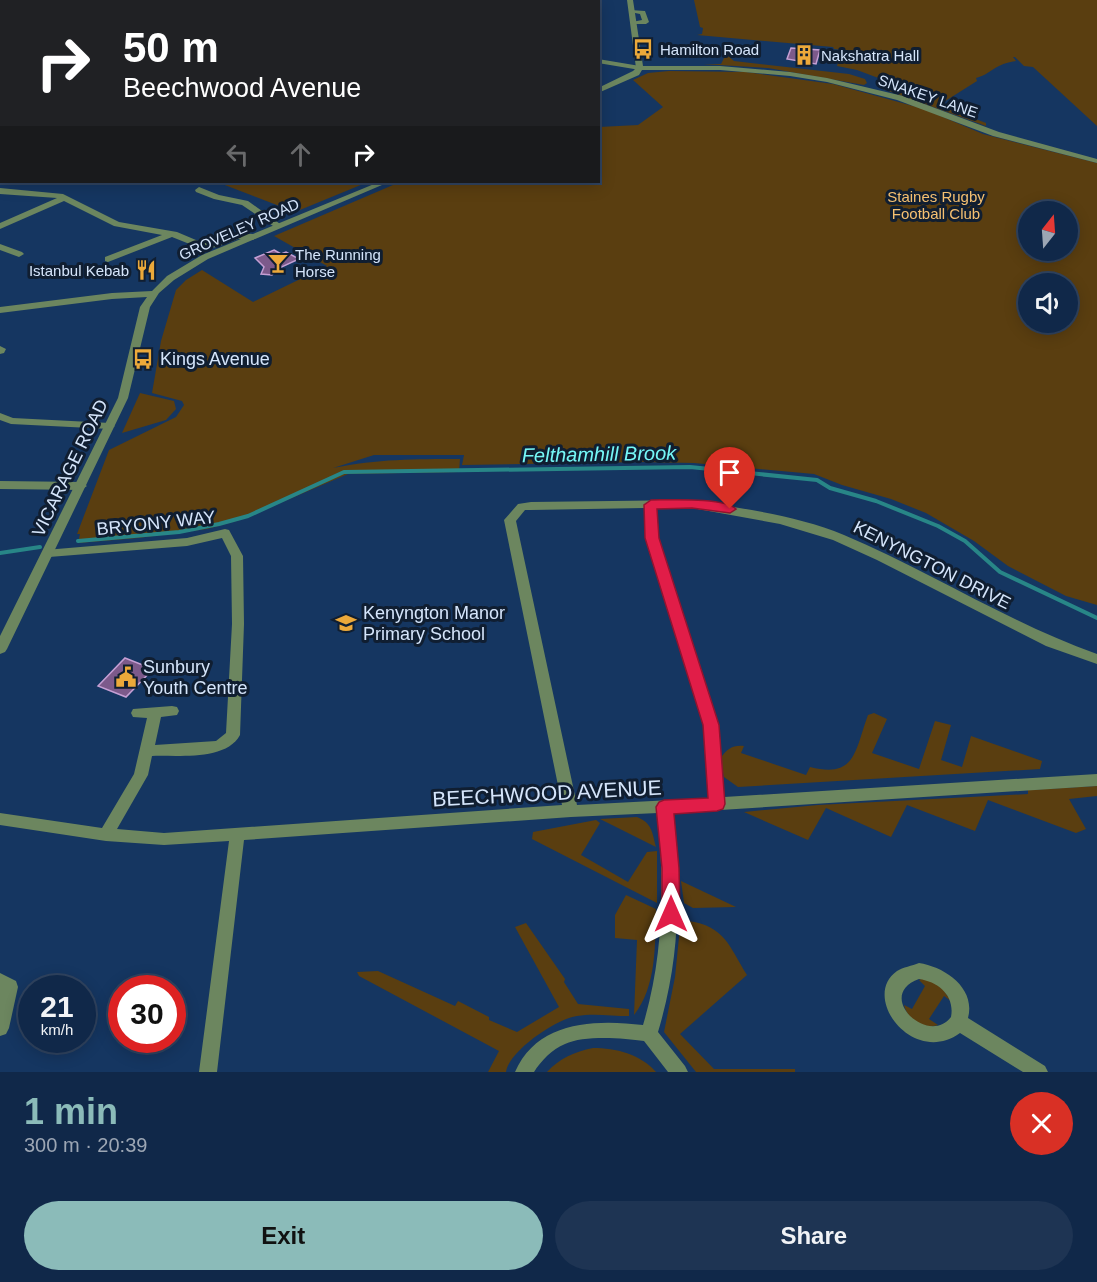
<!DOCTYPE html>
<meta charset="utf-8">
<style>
body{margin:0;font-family:Arial,sans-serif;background:#1e3453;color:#f1f3f6;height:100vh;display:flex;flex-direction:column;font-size:22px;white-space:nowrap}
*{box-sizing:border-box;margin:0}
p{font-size:20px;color:#9ca6b4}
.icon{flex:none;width:33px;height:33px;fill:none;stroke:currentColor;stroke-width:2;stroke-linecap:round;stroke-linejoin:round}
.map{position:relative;height:1072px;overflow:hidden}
.drawer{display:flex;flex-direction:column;background:#102849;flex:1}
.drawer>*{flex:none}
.banner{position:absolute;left:0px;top:0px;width:600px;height:183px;box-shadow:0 3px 15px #0003,0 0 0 2px #304461;background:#202124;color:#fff;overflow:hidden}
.needle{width:39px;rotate:17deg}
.controls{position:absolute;left:1018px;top:201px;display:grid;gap:12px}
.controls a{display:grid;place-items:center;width:60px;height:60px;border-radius:50%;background:#102849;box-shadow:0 3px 15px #0003,0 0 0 2px #304461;font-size:30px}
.speed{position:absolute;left:18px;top:975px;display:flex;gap:12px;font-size:30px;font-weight:700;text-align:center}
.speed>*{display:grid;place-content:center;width:78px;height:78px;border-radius:50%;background:#102849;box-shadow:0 3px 15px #0003,0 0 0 2px #304461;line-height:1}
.speed small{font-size:15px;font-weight:400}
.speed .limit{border:9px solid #d22;background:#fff;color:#111}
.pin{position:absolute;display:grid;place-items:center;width:51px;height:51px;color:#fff;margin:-62px -26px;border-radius:50% 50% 50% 0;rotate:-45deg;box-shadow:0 0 6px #0007}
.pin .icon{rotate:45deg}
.me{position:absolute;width:66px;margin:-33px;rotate:0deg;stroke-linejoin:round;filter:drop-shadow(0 0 4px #0008)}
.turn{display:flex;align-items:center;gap:21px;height:126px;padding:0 24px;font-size:27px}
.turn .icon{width:78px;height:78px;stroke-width:2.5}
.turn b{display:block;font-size:42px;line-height:51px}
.lanes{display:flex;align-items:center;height:57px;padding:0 24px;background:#0003;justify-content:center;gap:30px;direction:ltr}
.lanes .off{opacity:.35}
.round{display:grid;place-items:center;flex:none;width:63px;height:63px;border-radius:32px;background:#1e3453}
.head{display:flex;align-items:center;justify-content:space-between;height:102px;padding:0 24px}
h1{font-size:36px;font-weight:700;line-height:45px;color:#8bbbb9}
.action{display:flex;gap:12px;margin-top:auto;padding:12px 24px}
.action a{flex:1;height:69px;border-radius:36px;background:#8bbbb9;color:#111;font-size:24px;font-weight:700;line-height:69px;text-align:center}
.action a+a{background:#1e3453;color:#f1f3f6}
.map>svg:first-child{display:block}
</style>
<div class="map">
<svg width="1097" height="1072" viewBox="0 0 1097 1072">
<rect width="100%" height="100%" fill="#153661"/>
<g fill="#5a3e10" fill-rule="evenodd">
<path d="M694 0H1097V126L1033 67 1024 66 1015 57H1013L1016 61C1010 62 1005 63 999 66 991 70 985 76 976 78L977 81 939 105 986 123V126L883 89 881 79 857 70 837 66 842 50 834 49 833 47 697 35 702 34 703 28 700 27Z"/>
<path d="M726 54 734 61 849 74 865 79 867 83 864 85 768 68 703 64H721Z"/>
<path d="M669 71 746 72 833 84 924 109 983 134 1097 163V605L1066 596 1008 566 974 541 926 513 891 499 842 485 814 474 694 463 641 462 462 465 464 455H374L333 468C378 459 414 459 460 459L459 472 348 474 240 520 207 529 138 538 78 543 80 534H77L109 450 176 417 184 405 182 401 152 393 161 341 176 290 186 280 202 270 253 302 327 266 274 236 400 182H598L599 127 638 125 663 107 633 80 648 73ZM1029 212H1068V250H1029ZM1029 284H1068V322H1029Z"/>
<path d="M217 182H368L295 212Z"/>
<path d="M140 393 174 401 176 409 166 420 122 433Z"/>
<path d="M874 713 887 719 872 753 919 769 935 721 951 725 941 760 962 767 971 736 1042 761 1040 769 738 787 724 777 720 759C727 749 732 745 744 746L741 753 806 775 810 767C856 779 855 750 868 715Z"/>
<path d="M1097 786V796L1069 799 1086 829 1076 833 988 800 975 831 907 805 891 837 826 808 808 840 744 812 818 805 1028 794V790Z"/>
<path d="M637 817C652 823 652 832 656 847L600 819Z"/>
<path d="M596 820 600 823 581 855 628 882 647 852 657 851V903L532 839 533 832Z"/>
<path d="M681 881 736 907 693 908 684 903Z"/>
<path d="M626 895 656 909C655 944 657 986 634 1015L637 940 615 938V915Z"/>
<path d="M688 921C725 926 729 946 747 975L680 1034 714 1069H795V1072H696L664 1032 675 977 680 927Z"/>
<path d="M526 923 565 979 564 982 578 1004 629 1009V1016C612 1016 593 1013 577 1016 556 1019 509 1051 506 1072H488L499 1051 359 976 357 972 378 971 455 1006 458 1001 489 1017V1020L517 1032 559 1007 515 927Z"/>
<path d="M923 978 938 982 951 1001 944 996 929 1019 938 1025C923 1030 907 1019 904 1005L912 1009 925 986 919 980Z"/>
<path d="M593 1048C616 1048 640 1054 656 1072H547C560 1058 574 1052 593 1048Z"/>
</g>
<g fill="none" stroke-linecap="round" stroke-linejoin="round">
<g stroke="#288687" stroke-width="4">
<path d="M78 541 179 532 219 524 248 516 344 472 690 467 817 480 830 488 876 501 938 526 965 541 1000 572 1097 618"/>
<path d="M0 553 40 547"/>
</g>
</g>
<g fill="#7c5a8b" stroke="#c59fd4" stroke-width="1.5">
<path d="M791 48 820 50 816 64 787 59Z"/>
<path d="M274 250 281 254 286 252 299 259 277 269 272 275 261 274 264 267 255 258Z"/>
<path d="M125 658 153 669 126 697 98 686Z"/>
</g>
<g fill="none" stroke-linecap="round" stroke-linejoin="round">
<g fill="#6c865f" fill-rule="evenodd">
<path d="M2 0H11L2 2 1 3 0 2Z"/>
<rect x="519" y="0" width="6" height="2"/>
<path d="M630 10 645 11 649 22 646 24H632V22L642 20 640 14 630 12Z"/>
<rect x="0" y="35" width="2" height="4"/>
<path d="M598 59 640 66 644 68 640 70 598 63Z"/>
<path d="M199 187 219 195 248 201 283 226 276 228 242 205 214 199 196 192 195 190Z"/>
<path d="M0 188 63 194 119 222 177 232 203 243 213 242 237 233 253 234 257 237 253 240 238 239 217 247 202 249 172 237 108 262 105 261V257L162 235 114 226 64 201 0 229V223L57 198 0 194Z"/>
<path d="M0 244 22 252 24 254 19 257 0 250Z"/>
<path d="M0 346 6 349 4 353 0 354Z"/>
<path d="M0 413 13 418 110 423 115 426 110 429 11 424 0 420Z"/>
<path d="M0 481 81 482 87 486 81 490 0 489Z"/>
<path d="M692 500C743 509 796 515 844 535 930 571 1009 623 1097 654V664L1046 646 877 560 833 540 780 524 692 508H656L658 538 718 725 724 797 1097 774V786L673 813C680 892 681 955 658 1032L685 1066 688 1072H668L644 1041C623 1038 584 1035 565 1044 552 1049 541 1061 534 1072H515C537 1021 595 1019 643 1025 664 955 664 886 658 813L571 817 244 840 217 1072H199L229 841 164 845 106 841 0 825V813L102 828 134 774 147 718 133 717 131 713 133 709 172 706 177 707 179 711 177 715 161 717 155 745 216 741 226 733 232 624 231 556 222 538 187 546 49 557 43 553 45 550 187 538 225 529 229 530 243 556 244 624 240 735C226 761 178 755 152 756L148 775 117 829 164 833 562 805 504 520 518 504 531 502ZM644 508 646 538 704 725 709 798 577 805 516 521 525 510H531Z"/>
<path d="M919 963C945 967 976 988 968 1018L1045 1066 1048 1072H1023L960 1033C913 1067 860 997 897 971 903 967 912 966 919 963ZM919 979C939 982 955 996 951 1017 928 1047 874 995 919 979Z"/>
<path d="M0 973 16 981 18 987 9 1028 6 1034 0 1036Z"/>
</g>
<g fill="#6c865f" fill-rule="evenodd">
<path d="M627 0H633L643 66H720L790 72 827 78 903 96 999 132 1097 159V163L993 136 897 100 827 82 790 76 720 70H642L639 75 598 93V88L633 71 636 68Z"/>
<path d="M379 182H389L208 259 174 280 159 293 150 307 128 398 7 649 5 652 0 654V636L118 398 140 307 147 297 112 299 0 313V307L112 293 152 291 167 276 202 255Z"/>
</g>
</g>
<path fill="#e11d48" stroke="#92132f" stroke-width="1.5" d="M651 500C669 500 725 497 736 509L730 513 692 508 657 509 659 538 719 725 725 804 723 809 717 811 674 814 679 868 680 914 677 920 671 923 665 920 662 914V868L656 807 659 802 664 800 708 798 703 725 645 538 644 505Z"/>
<defs>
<g id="bus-bare" transform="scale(1.62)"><path d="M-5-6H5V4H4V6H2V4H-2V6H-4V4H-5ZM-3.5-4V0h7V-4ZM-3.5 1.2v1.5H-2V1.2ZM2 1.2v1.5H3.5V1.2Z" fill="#eca93a" stroke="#101e31" stroke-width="2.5" paint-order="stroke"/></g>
<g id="building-bare" transform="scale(1.62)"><path d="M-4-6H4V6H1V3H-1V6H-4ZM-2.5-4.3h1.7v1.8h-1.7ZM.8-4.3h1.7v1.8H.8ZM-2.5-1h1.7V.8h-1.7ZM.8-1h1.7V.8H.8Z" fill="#eca93a" stroke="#101e31" stroke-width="2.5" paint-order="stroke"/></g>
<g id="bar-bare" transform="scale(1.62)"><path d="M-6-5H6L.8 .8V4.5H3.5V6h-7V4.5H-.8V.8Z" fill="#eca93a" stroke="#101e31" stroke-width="2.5" paint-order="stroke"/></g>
<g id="restaurant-bare" transform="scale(1.62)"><path d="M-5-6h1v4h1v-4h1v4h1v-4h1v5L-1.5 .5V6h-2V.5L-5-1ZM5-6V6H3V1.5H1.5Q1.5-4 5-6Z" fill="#eca93a" stroke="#101e31" stroke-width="2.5" paint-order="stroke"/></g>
<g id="school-bare" transform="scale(1.62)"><path d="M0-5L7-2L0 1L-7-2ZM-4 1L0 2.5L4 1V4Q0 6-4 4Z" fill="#eca93a" stroke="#101e31" stroke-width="2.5" paint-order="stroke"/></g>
<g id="civic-bare" transform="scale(1.62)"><path d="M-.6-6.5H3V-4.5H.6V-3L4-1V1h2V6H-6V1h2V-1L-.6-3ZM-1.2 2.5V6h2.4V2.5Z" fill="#eca93a" stroke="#101e31" stroke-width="2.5" paint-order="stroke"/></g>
</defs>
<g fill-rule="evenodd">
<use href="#bus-bare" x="643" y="49"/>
<use href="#building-bare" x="804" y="55"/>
<use href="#bar-bare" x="278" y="263"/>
<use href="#restaurant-bare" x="146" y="270"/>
<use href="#bus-bare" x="143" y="359"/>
<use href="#school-bare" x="346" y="623"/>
<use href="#civic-bare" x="126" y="677"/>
</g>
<g text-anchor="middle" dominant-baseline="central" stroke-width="6" stroke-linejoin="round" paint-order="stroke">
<g font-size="15" fill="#d5e5fb" stroke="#101e31" text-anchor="start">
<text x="660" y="49">Hamilton Road</text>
<text x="821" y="55">Nakshatra Hall</text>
<text x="295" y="254">The Running<tspan x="295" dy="17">Horse</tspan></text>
<text x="129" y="270" text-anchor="end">Istanbul Kebab</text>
</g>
<g font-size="15" fill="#d5e5fb" stroke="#101e31">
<text transform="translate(928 96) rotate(19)">SNAKEY LANE</text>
<text transform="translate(239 229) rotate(-24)">GROVELEY ROAD</text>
</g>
<g font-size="15" fill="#f5c071" stroke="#101e31">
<text x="936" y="196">Staines Rugby<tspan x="936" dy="17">Football Club</tspan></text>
</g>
<g font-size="18" fill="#d5e5fb" stroke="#101e31" text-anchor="start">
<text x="160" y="359">Kings Avenue</text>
<text x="363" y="613">Kenyngton Manor<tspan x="363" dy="21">Primary School</tspan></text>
<text x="143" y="667">Sunbury<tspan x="143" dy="21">Youth Centre</tspan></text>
</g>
<g font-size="18" fill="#d5e5fb" stroke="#101e31">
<text transform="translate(70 468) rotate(-64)">VICARAGE ROAD</text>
<text transform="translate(156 523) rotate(-6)">BRYONY WAY</text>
<text transform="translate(932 565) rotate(27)">KENYNGTON DRIVE</text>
</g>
<g font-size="20" font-style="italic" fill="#75f7f7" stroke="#101e31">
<text transform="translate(599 454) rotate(-1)">Felthamhill Brook</text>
</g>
<g font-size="21" fill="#d5e5fb" stroke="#101e31">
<text transform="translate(547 793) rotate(-3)">BEECHWOOD AVENUE</text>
</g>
</g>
</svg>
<div class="controls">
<a><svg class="needle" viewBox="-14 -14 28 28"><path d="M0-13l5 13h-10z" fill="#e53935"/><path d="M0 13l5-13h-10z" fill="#9ca6b4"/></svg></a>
<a><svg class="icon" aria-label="sound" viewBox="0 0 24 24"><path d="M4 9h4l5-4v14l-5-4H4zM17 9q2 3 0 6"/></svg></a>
</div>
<div class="speed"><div>21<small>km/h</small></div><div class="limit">30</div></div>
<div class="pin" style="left:730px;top:509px;background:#d93025"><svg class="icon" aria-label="arrive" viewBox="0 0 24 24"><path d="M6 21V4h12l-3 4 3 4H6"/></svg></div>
<svg class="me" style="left:671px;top:914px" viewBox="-20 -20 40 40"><path d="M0-17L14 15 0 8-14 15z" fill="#e11d48" stroke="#fff" stroke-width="4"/></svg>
<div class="banner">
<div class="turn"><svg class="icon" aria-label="right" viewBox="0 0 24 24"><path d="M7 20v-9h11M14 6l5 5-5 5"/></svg><div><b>50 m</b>Beechwood Avenue</div></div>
<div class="lanes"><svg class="icon off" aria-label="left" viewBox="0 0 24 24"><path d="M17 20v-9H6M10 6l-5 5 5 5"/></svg><svg class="icon off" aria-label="ahead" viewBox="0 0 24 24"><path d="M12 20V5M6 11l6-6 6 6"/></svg><svg class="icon" aria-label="right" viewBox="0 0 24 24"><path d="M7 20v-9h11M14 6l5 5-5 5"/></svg></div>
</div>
</div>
<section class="drawer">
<div class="head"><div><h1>1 min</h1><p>300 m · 20:39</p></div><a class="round" style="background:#d93025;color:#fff"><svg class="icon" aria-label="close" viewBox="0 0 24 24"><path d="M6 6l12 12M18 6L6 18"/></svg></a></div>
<div class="action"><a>Exit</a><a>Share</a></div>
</section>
